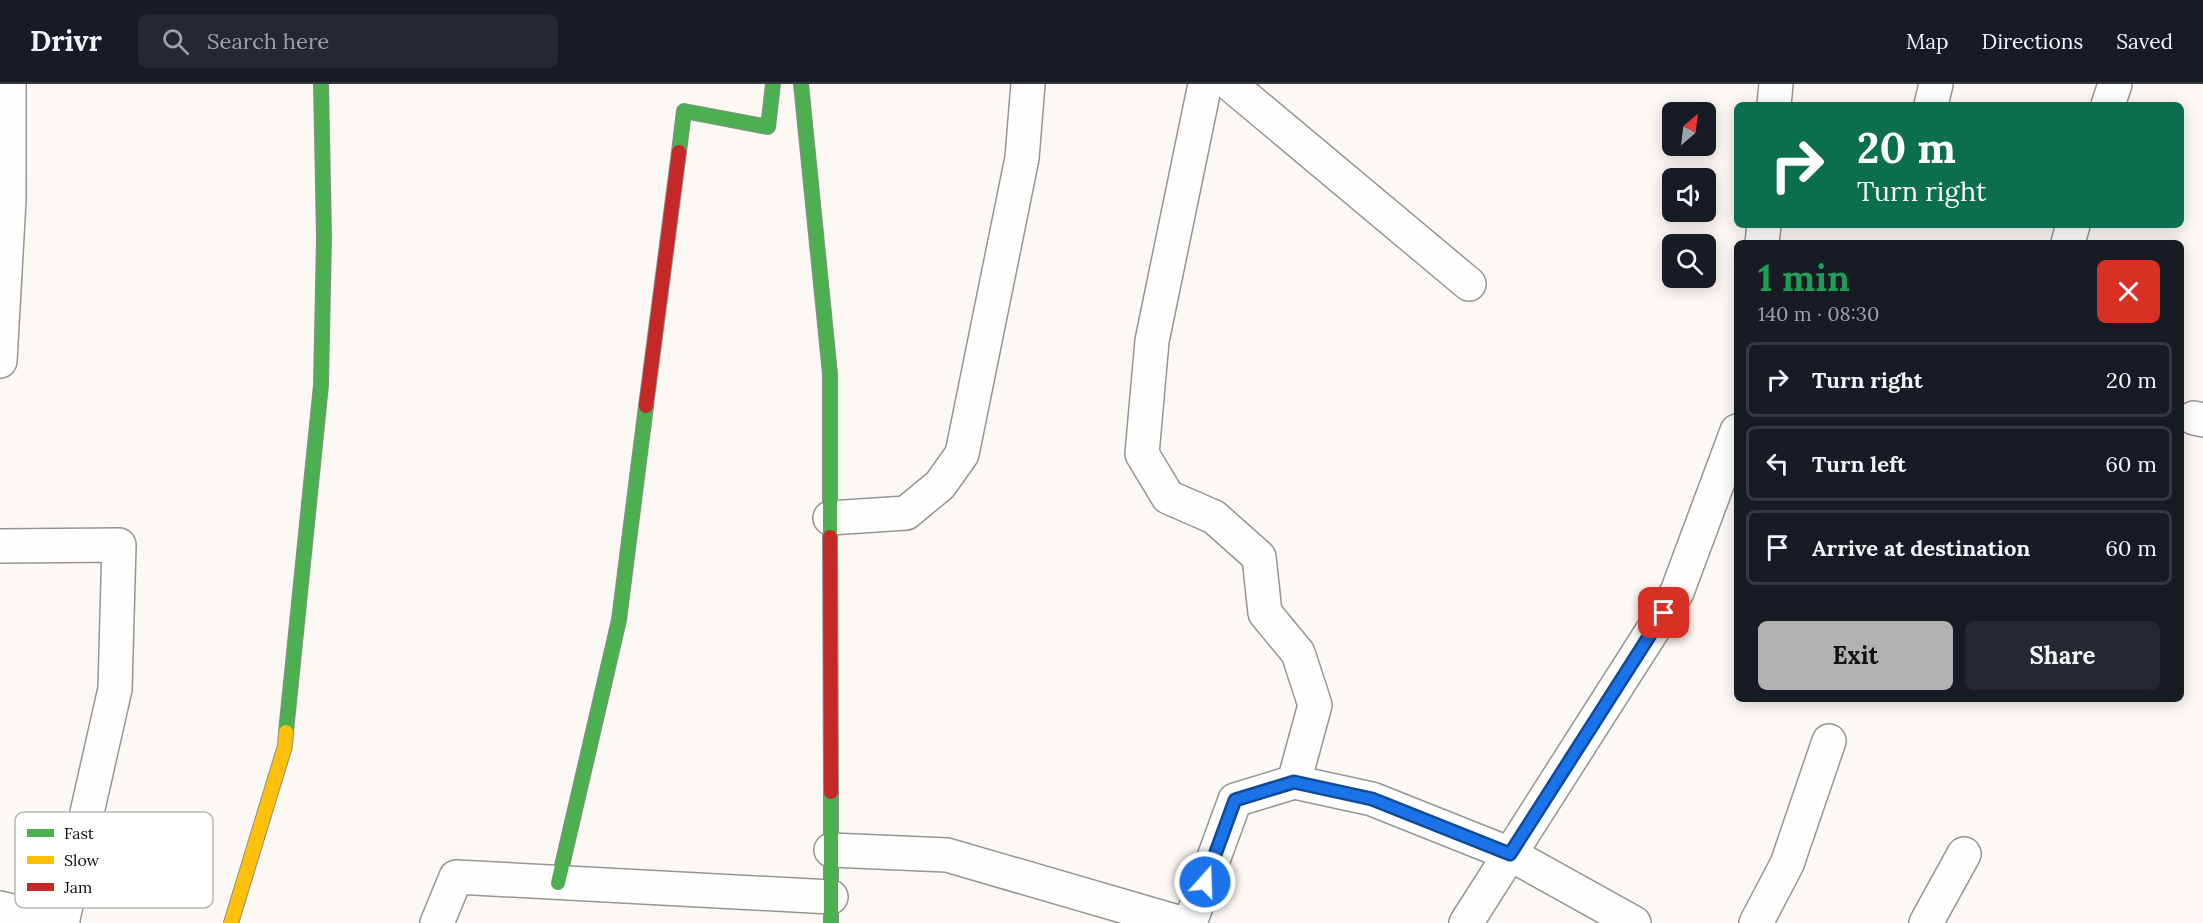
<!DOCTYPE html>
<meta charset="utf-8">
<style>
body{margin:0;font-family:Lora,serif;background:#242831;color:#f1f3f6;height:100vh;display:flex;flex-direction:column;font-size:22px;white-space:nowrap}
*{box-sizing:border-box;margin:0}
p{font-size:20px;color:#9ea1a6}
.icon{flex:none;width:33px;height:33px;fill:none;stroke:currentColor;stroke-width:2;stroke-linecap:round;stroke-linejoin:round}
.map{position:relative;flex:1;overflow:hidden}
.drawer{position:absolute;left:1734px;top:156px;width:450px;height:462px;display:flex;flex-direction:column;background:#171b24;border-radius:9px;box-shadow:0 3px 15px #0003}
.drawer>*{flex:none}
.hud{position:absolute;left:1734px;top:18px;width:450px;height:126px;border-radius:9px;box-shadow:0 3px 15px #0003;background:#0b6e4f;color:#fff;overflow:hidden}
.needle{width:39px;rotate:28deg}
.tools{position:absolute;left:1662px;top:18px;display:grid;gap:12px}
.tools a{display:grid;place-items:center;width:54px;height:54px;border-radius:9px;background:#171b24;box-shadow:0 3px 15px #0003;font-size:30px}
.pin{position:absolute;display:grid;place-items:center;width:51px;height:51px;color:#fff;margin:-26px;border-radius:12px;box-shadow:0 3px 9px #0006}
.me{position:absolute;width:66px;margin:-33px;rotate:20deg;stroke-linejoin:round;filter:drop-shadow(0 0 4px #0008)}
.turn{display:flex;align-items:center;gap:21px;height:126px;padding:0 24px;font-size:27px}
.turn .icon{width:78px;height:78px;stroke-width:2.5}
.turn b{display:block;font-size:42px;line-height:51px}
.round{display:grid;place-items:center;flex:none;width:63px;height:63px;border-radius:9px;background:#242831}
.overview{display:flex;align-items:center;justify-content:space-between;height:102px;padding:0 24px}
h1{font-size:36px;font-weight:800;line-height:45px;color:#1e9e55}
.primary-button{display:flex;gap:12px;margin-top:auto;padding:12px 24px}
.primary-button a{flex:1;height:69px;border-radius:9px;background:#b1b2b2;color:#111;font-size:24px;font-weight:800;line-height:69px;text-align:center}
.primary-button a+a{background:#242831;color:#f1f3f6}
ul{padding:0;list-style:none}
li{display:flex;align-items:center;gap:18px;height:75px;margin:0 12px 9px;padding:0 12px;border:3px solid #363941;border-radius:9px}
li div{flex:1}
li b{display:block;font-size:22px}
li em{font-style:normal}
header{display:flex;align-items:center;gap:36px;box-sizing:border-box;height:84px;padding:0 30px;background:#171b24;border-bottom:2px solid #363941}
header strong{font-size:28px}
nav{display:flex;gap:33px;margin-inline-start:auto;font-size:21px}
.search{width:420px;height:54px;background:#242831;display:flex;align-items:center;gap:15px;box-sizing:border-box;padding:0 21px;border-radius:9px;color:#9ea1a6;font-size:22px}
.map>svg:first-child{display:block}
</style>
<header>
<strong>Drivr</strong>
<div class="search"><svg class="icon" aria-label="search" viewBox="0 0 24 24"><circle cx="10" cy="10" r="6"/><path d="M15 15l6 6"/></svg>Search here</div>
<nav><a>Map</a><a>Directions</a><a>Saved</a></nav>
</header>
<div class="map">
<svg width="2203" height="839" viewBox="0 0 2203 839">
<rect width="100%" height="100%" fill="#fcf9f5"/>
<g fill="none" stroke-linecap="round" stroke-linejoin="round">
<g stroke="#969593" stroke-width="36">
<g id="street">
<path d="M1205 0 1152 257 1142 370 1168 413 1214 433 1259 473 1265 529 1298 569 1315 621 1294 698"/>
<path d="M1230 0 1469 200"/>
<path d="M1774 21 1776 0"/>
<path d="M1931 21 1936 0"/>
<path d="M2108 21 2115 0"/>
<path d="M1762 159 1764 141"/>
<path d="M2068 159 2073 141"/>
<path d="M0 277 9 116V0"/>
<path d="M2194 334 2203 336"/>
<path d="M830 434 906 429 940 401 962 370 1022 74 1028 0"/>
<path d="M0 462 119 461 115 605 62 839"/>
<path d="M831 766 947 771 1181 839"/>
<path d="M0 824 63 839"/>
<path d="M437 839 456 793 831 813"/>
<path d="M1190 839 1235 716 1294 698 1372 715 1510 770 1634 839"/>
<path d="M1466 839 1677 508 1737 347"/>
<path d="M1756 839 1787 780 1829 657"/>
<path d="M1926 839 1964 770"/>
</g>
</g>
<g stroke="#8d8c8a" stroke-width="16">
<g id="fast">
<path d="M801 0 830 290V453"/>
<path d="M679 68 684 27 768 43 773 0"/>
<path d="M286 648 321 301 324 153 321 0"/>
<path d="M831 708V839"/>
<path d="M558 799 619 536 646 322"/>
</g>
</g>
<g stroke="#8d8c8a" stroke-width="16">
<path id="slow" d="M231 839 285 662 286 648"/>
</g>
<g stroke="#8d8c8a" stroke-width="16">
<g id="jam">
<path d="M646 322 679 68"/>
<path d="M830 453 831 708"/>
</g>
</g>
<use href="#street" stroke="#fffefe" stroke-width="33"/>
<use href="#fast" stroke="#4caf50" stroke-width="14"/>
<use href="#slow" stroke="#ffc107" stroke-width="14"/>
<use href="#jam" stroke="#c62828" stroke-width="14"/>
</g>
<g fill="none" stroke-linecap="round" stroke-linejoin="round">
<g stroke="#114b97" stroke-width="15">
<path id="route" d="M1205 798 1235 716 1294 698 1372 715 1510 770 1664 529"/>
</g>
<use href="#route" stroke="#1a73e8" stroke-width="10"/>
</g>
<rect x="15" y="728" width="198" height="96" rx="9" fill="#fff" stroke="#b7b7b7" stroke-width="1.5"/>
<rect x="27" y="745" width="27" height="8" fill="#4caf50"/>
<rect x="27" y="772" width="27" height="8" fill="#ffc107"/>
<rect x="27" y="799" width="27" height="8" fill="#c62828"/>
<g font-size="16" fill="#101010">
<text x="64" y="755">Fast</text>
<text x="64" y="782">Slow</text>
<text x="64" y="809">Jam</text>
</g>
</svg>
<div class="tools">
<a><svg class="needle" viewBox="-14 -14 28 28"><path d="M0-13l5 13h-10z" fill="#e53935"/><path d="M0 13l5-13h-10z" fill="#9ea1a6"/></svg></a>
<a><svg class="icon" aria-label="sound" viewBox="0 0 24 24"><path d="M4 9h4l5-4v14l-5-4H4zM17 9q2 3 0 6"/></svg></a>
<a><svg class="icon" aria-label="search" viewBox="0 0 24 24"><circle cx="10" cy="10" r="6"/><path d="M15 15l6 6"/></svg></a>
</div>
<div class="pin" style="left:1664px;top:529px;background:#d93025"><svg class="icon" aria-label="arrive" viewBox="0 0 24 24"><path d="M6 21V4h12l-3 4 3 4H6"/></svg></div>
<svg class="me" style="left:1205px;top:798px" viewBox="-20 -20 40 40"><circle r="17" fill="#1a73e8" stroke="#fff" stroke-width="3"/><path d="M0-11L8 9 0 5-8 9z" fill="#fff"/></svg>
<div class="hud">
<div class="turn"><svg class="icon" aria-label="right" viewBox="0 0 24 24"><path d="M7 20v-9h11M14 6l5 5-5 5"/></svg><div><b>20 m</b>Turn right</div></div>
</div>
<section class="drawer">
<div class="overview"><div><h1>1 min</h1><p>140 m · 08:30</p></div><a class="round" style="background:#d93025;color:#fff"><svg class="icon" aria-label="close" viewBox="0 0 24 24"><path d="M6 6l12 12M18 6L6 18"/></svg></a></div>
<ul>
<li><svg class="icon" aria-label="right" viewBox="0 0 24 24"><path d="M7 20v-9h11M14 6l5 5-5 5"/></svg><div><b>Turn right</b></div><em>20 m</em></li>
<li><svg class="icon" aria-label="left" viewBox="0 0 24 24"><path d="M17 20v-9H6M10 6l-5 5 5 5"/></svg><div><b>Turn left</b></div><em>60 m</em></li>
<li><svg class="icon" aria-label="arrive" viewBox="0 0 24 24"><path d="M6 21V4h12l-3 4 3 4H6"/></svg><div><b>Arrive at destination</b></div><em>60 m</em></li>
</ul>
<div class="primary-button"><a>Exit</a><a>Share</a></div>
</section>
</div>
